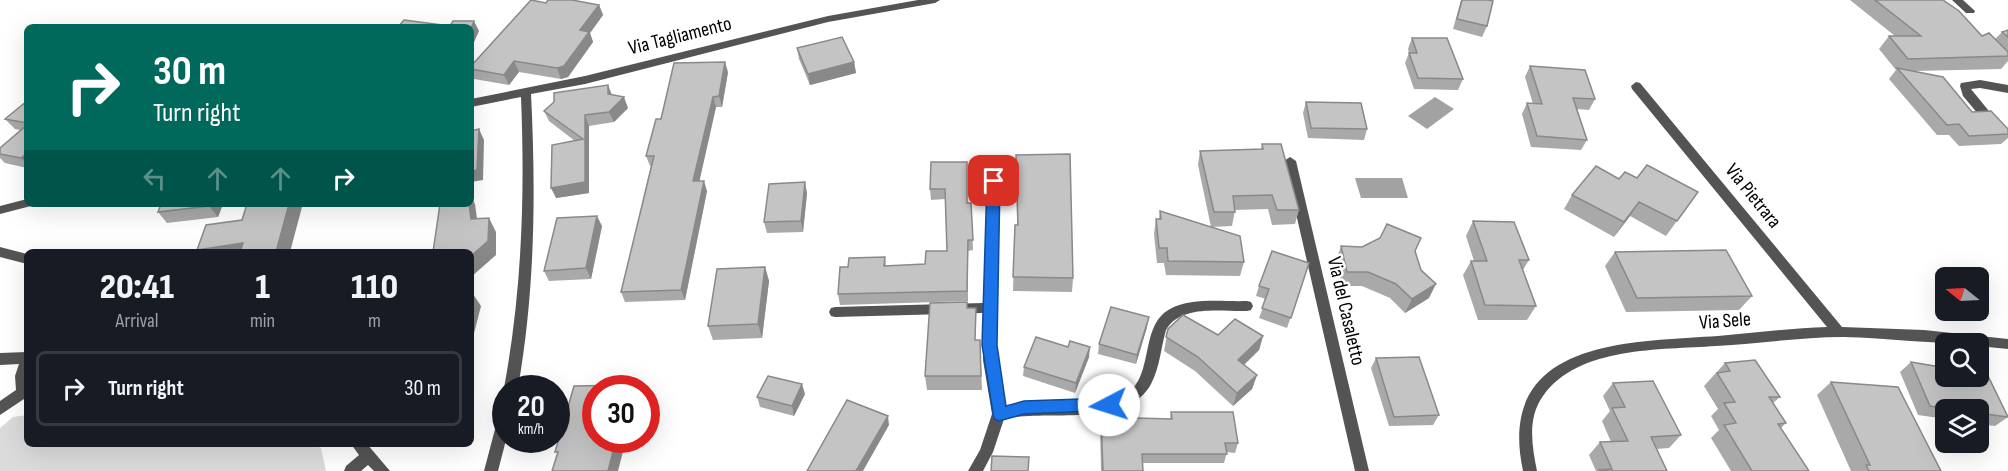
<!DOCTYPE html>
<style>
body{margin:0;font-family:"Sofia Sans Condensed",sans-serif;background:#20242c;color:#f1f3f6;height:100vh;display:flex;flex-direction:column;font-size:22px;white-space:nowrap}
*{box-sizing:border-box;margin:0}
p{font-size:20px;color:#9ea1a6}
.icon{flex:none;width:33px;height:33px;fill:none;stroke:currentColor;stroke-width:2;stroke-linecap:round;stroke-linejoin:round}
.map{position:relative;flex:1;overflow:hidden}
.drawer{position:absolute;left:24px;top:249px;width:450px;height:198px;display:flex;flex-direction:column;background:#171b24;border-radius:9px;box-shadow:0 6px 24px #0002}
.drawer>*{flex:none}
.top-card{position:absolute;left:24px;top:24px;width:450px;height:183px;border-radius:9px;box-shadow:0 6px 24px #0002;background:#00695c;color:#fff;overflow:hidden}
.needle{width:39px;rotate:288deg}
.tools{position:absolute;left:1935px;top:267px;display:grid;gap:12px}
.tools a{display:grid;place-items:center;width:54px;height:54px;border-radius:9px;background:#171b24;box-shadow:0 6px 24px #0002;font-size:30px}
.speed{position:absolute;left:492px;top:375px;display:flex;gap:12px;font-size:30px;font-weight:700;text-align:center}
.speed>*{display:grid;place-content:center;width:78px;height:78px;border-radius:50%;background:#171b24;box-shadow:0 6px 24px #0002;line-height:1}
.speed small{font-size:15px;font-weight:400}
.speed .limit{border:9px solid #d22;background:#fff;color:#111}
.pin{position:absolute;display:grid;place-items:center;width:51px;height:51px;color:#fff;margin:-26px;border-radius:12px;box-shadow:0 3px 9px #0006}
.me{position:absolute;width:66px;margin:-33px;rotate:265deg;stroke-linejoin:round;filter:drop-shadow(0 0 4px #0008)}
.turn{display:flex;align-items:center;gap:21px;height:126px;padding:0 30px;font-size:27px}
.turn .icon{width:78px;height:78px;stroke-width:2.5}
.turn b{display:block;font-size:42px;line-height:51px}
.lanes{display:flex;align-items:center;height:57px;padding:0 30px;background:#0003;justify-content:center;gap:30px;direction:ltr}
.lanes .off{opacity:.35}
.eta{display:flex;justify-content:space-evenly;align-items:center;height:102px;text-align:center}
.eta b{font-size:36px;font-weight:800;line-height:42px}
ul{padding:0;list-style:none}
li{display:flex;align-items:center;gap:18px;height:75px;margin:0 12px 9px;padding:0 18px;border:3px solid #363941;border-radius:9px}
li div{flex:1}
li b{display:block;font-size:22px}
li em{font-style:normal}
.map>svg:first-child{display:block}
</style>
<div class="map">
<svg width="2008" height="471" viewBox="0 0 2008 471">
<rect width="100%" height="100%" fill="#fff"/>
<path fill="#dbdbdb" d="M27 415V444H312L321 448 326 471H0V428L13 417Z"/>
<g fill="#a2a2a2">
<path d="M1435 97 1454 109 1427 129 1408 116Z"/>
<path d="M1355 178H1402L1408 198H1361Z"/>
</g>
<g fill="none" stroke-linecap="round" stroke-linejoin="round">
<g fill="#545454" fill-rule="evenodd">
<path d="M918 0H940L935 3 828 22 585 84 531 94C536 193 535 291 518 388H506V390L504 388C522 291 525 195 521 97L471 107V99L585 76 828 16Z"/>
<path d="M1952 0H1963L1975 11 1974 13H1966Z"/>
<path d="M1980 80 2008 85V93L1980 88 1971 89 1997 121 1998 124 1997 127H1989L1963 96 1960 86 1961 83Z"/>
<path d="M1636 82 1640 83 1842 327 1924 330 2008 339V349L1978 346V344C1933 344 1888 338 1843 337 1800 337 1758 344 1716 346 1661 350 1578 346 1543 396 1527 418 1532 446 1537 471H1523C1495 340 1627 342 1718 336 1754 333 1791 328 1827 327L1632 89 1631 86Z"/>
<path d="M1290 157 1296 161 1369 471H1355L1284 161Z"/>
<path d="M994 177 1000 181 995 308 997 360 1005 407C1038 400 1097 409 1123 396 1156 379 1138 326 1170 309 1192 297 1223 302 1247 301L1251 302 1253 306 1251 310 1247 311C1222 312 1181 304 1166 330 1161 347 1160 367 1151 384 1127 429 1048 409 1004 419L993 452 983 471H968L980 450 992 414 983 360V313L835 317 831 316 829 312 831 308 835 307 983 303 988 181Z"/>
<path d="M27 199V204H32L31 206 0 214V206Z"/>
<path d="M0 247 27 254V264L0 257Z"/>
<path d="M27 352V397L0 415V401L16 390 15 376 19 364 0 365V353Z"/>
<path d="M506 408V440L498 471H484L499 414 501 410Z"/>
<path d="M351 444H367L390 471H374L368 465 361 471H344L346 466 359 455Z"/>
</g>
</g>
<g fill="#a9a9a9">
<path d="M1461 0H1488L1487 26 1482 37 1453 29Z"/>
<path d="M1850 0H1943L1982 36 1995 39 2002 32 2008 30V61L2001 69 1914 71 1972 112 2008 129V138L2001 144 1959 146 1949 135H1937L1889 79 1896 70 1879 49 1889 36H1895Z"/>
<path d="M546 3 599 5 603 15 590 33 593 42 568 77 561 79 519 72 509 85 474 79 471 74V66Z"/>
<path d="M1412 38 1463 79 1458 90 1414 89 1405 63 1409 53 1408 49Z"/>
<path d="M797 48 854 62 856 73 810 85 799 59Z"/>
<path d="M1530 66 1595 99 1589 110 1577 109 1587 140 1581 150 1531 147 1522 114 1527 103 1533 104 1525 77Z"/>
<path d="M728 72 722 107H716L699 181 707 191 685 300 625 302 621 292 651 166H650L646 156 661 119Z"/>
<path d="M611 95 628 108 614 122 589 126V193L556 198 575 141 549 121 544 111Z"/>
<path d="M27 101V168L5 163 0 158V148L20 130 15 129 5 119Z"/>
<path d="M1306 102 1367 129 1364 140 1308 138 1303 113Z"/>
<path d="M1262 144 1299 210 1295 224 1272 225 1268 209 1235 210 1232 226 1211 227 1244 262 1240 276 1166 275 1164 263H1157L1154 234 1156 219H1159L1160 211 1211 227 1198 165 1200 151 1261 149Z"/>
<path d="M1016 155 1073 278 1072 292 1013 291 1015 225H1017Z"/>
<path d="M931 162 968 203H971L973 250 968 251V301L840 305 838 294 848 267 885 257 886 266 925 264 947 251 945 199 931 200 930 189Z"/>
<path d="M1637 178 1698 192 1666 236 1630 216 1614 237 1564 209 1572 195 1619 179Z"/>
<path d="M807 193 803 232 767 233 764 222Z"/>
<path d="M223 204 218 217 167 223 158 212Z"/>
<path d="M1473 221 1529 260 1523 270 1536 306 1527 320H1478L1463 275 1471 261H1474L1466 236Z"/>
<path d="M602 226 591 279 549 281 544 271Z"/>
<path d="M1341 246 1415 251 1429 298 1405 313 1390 298 1362 286H1342L1336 261Z"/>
<path d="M1615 252 1752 296 1739 310 1626 312 1605 266Z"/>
<path d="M1309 263 1287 328 1259 318 1266 299 1256 296 1259 286Z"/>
<path d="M765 267 769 281 762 338 713 340 708 326Z"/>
<path d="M967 308 976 322 975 340H980L982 390H927L925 376Z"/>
<path d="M1147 327 1136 364 1098 354 1099 344Z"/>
<path d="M1168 329 1218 335 1263 336 1259 350 1244 365 1257 375 1252 389 1233 406 1195 371 1164 351Z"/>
<path d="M1089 357 1075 393 1023 376 1024 367Z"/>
<path d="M1376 358 1439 415 1433 425 1389 426 1371 368Z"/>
<path d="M1911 362 2008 417 1995 426 1978 424V410H1946V419L1918 415 1900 372Z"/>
<path d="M1725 363 1780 397 1773 403 1786 423 1781 428 1809 471H1731L1711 438 1719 430 1711 416 1718 409 1704 386Z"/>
<path d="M1831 382 1941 471H1851L1817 395Z"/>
<path d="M1613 383 1681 435 1669 448 1656 449 1667 471H1596L1589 455 1600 442H1611L1602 421 1610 411 1603 396Z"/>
<path d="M805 394 794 416 760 407 757 397Z"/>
<path d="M1171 412 1238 443 1235 453 1227 452 1224 463H1143V471H1101L1100 427 1101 417 1170 419Z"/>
</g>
<g fill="#898989">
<path d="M599 5 603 15 590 33 593 42 568 77 561 79 557 68 580 30Z"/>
<path d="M474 21 479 31 471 49V28Z"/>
<path d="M514 61 519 72 509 85 504 75Z"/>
<path d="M725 62 728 72 722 107 719 96Z"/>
<path d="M854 62 856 73 810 85 808 74Z"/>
<path d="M608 85 612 95 608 94Z"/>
<path d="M624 97 628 108 614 122 609 112Z"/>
<path d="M713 97 716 107 697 192 693 181Z"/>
<path d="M585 115 589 126V193L556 198 551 188 585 182Z"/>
<path d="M479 129 484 140 483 180 471 182V171Z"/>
<path d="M27 153V164L21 158Z"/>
<path d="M704 181 707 191 685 300 681 290Z"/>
<path d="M805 182 807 193 803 232 801 221Z"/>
<path d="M471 196 475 204 479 233 471 219 469 204H471Z"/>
<path d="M1639 202 1630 216 1614 237 1624 222Z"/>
<path d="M210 204H223L218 217 209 206Z"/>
<path d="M289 204H319L302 207 290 252H276Z"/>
<path d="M597 216 602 226 591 279 586 268Z"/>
<path d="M489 218 496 232V255L471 277V256Z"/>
<path d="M243 243 250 252H199L197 250Z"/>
<path d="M765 267 769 281 762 338 758 324Z"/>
<path d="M1436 284 1429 298 1405 313 1412 299Z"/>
<path d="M473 294 481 306 471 345V303Z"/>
<path d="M1149 317 1147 327 1136 364 1137 355Z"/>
<path d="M1263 336 1259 350 1234 374 1238 360Z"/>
<path d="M1090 347 1089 357 1075 393 1076 383Z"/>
<path d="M1257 375 1252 389 1233 406 1237 393Z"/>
<path d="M471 381 474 384 471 397Z"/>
<path d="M802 384 805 394 794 416 792 406Z"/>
<path d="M888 416 889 425 863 471H856Z"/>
<path d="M616 440H626L618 471H608Z"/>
</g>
<g fill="#c4c4c4" stroke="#898989" stroke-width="1.5">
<path d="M531 0 546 3 548 0H572L599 5 580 30 589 32 564 66 557 68 514 61 504 75 471 69V66Z"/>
<path d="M1462 0H1488L1493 1 1487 26 1457 19Z"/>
<path d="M1875 0H1943L1959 11 1982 36 1989 33 2008 52V56L1908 59 1889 36H1921Z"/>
<path d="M404 20 450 26 453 21H474L471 28V27H398Z"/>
<path d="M2008 30V37L2002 32Z"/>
<path d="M842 37 854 62 808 74 797 48Z"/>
<path d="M1412 38H1447L1463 79 1418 78 1409 53H1417Z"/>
<path d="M725 62 719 96 713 97 693 181H704L681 290 621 292 654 156H646L656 119H661L674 63Z"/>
<path d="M1530 66 1585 70 1595 99 1573 98 1587 140 1537 136 1527 103 1542 104Z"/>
<path d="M1897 68 1943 77 1972 112 1991 111 2008 129V134L1969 136 1959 124 1947 125Z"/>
<path d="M608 85V94L624 97 609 112 585 115V182L551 188 552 145 583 139 544 111 554 102V93Z"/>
<path d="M27 101V123L5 119Z"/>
<path d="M1306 102 1361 103 1367 129 1311 128Z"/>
<path d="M27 125V153L21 158 0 154V148Z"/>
<path d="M479 129 477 170 471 171V131Z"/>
<path d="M1262 144H1281L1299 210H1277L1272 195 1233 196 1235 212H1214L1200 151 1263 149Z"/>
<path d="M1070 154 1073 278 1013 277 1015 225H1018L1016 155Z"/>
<path d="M931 162H967V203H971L973 240H968L967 291 838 294 840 267H848L849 258 885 257 884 266 925 264 926 251H947L945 189H930Z"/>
<path d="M1647 165 1698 192 1677 221 1639 202 1624 222 1572 195 1596 166 1619 179 1625 172 1637 178Z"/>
<path d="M805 182 801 221 764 222 769 184Z"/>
<path d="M161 204H210L209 206 158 212Z"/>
<path d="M247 204H289L276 252H240L243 243 197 250 206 225 242 220Z"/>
<path d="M440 204H469L471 219 489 218 488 241 471 256V252H433Z"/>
<path d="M1160 211 1240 236 1244 262 1168 261 1167 248H1159L1156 219H1161Z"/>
<path d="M597 216 586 268 544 271 557 218Z"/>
<path d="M1473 221 1514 222 1529 260H1519L1536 306 1485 305 1471 261H1487Z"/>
<path d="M1387 224 1421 238 1415 251 1421 270 1436 284 1412 299 1396 284 1368 272H1347L1341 246 1362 247 1380 238Z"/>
<path d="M1726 250 1752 296 1637 298 1615 252Z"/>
<path d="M1272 251 1309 263 1291 318 1262 308 1269 289 1259 286Z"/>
<path d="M765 267 758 324 708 326 717 269Z"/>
<path d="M967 302V308H976L975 340H980L981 376H925L930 303Z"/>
<path d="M1111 307 1149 317 1137 355 1099 344Z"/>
<path d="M1183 315 1218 335 1235 319 1263 336 1238 360 1257 375 1237 393 1198 357 1166 337 1168 329Z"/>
<path d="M1036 337 1068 347 1070 341 1090 347 1076 383 1024 367Z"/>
<path d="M1419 357 1439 415 1394 417 1376 358Z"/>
<path d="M1755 360 1780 397H1769L1786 423 1778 424 1809 471H1752L1724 425 1736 423 1724 403 1735 402 1717 373 1730 371 1725 363Z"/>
<path d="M1911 362 1946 368V376H1978V374L1988 376 2008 417 1978 413V410H1955L1930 406Z"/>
<path d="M768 376 802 384 792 406 757 397Z"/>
<path d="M1653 381 1681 435 1651 437 1667 471H1599V470L1612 469 1600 442 1628 441 1612 408 1625 407 1613 383Z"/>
<path d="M1831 382 1898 387 1941 471H1869L1866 465H1870Z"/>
<path d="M629 385 628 388H596V440H616L608 471H552L558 452H555L574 386Z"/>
<path d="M847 400 888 416 856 471H807Z"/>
<path d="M1171 412H1233L1238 443H1225L1227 454H1142L1143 471H1103L1101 417 1172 419Z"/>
<path d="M992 456 1029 457 1028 471H991Z"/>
</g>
<path fill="#1a73e8" stroke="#114b97" stroke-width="1.5" d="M994 176 1000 181 997 345 1006 406 1024 401 1109 398 1117 405 1115 410 1024 414 999 421 994 419 982 345 987 181Z"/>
<g text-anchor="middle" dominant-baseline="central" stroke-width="5" stroke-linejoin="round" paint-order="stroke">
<g font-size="20" fill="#000" stroke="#fff">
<text transform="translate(680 36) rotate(-14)">Via Tagliamento</text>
<text transform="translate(1753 196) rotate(51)">Via Pietrara</text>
<text transform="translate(1346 311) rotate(77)">Via del Casaletto</text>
<text transform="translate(1725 321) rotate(-4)">Via Sele</text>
</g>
</g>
</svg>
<div class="tools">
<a><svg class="needle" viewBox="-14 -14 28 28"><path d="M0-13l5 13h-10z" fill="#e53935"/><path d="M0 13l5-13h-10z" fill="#9ea1a6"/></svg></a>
<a><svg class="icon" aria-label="search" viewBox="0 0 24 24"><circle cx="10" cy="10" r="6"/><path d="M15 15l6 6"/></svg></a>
<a><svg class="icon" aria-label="layers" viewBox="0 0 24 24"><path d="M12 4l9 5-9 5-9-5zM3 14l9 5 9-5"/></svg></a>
</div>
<div class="speed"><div>20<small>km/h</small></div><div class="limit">30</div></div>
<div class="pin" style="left:994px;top:181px;background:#d93025"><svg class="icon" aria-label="arrive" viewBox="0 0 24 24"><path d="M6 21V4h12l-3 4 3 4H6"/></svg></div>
<svg class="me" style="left:1109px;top:405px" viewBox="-20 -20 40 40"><circle r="19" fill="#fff"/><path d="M0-13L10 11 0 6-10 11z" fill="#1a73e8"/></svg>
<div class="top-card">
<div class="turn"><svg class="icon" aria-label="right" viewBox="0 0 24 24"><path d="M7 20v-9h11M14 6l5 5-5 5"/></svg><div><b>30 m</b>Turn right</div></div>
<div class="lanes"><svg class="icon off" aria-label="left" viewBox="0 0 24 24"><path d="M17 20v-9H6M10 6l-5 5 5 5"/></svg><svg class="icon off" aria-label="ahead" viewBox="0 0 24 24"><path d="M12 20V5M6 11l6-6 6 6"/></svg><svg class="icon off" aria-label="ahead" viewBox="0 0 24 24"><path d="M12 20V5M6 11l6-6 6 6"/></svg><svg class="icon" aria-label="right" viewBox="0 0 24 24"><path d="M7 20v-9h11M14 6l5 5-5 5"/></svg></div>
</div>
<section class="drawer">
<div class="eta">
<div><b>20:41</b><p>Arrival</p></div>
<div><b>1</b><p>min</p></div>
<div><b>110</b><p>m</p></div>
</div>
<ul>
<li><svg class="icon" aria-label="right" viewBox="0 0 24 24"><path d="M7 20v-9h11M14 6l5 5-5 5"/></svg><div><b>Turn right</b></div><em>30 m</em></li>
</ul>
</section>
</div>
